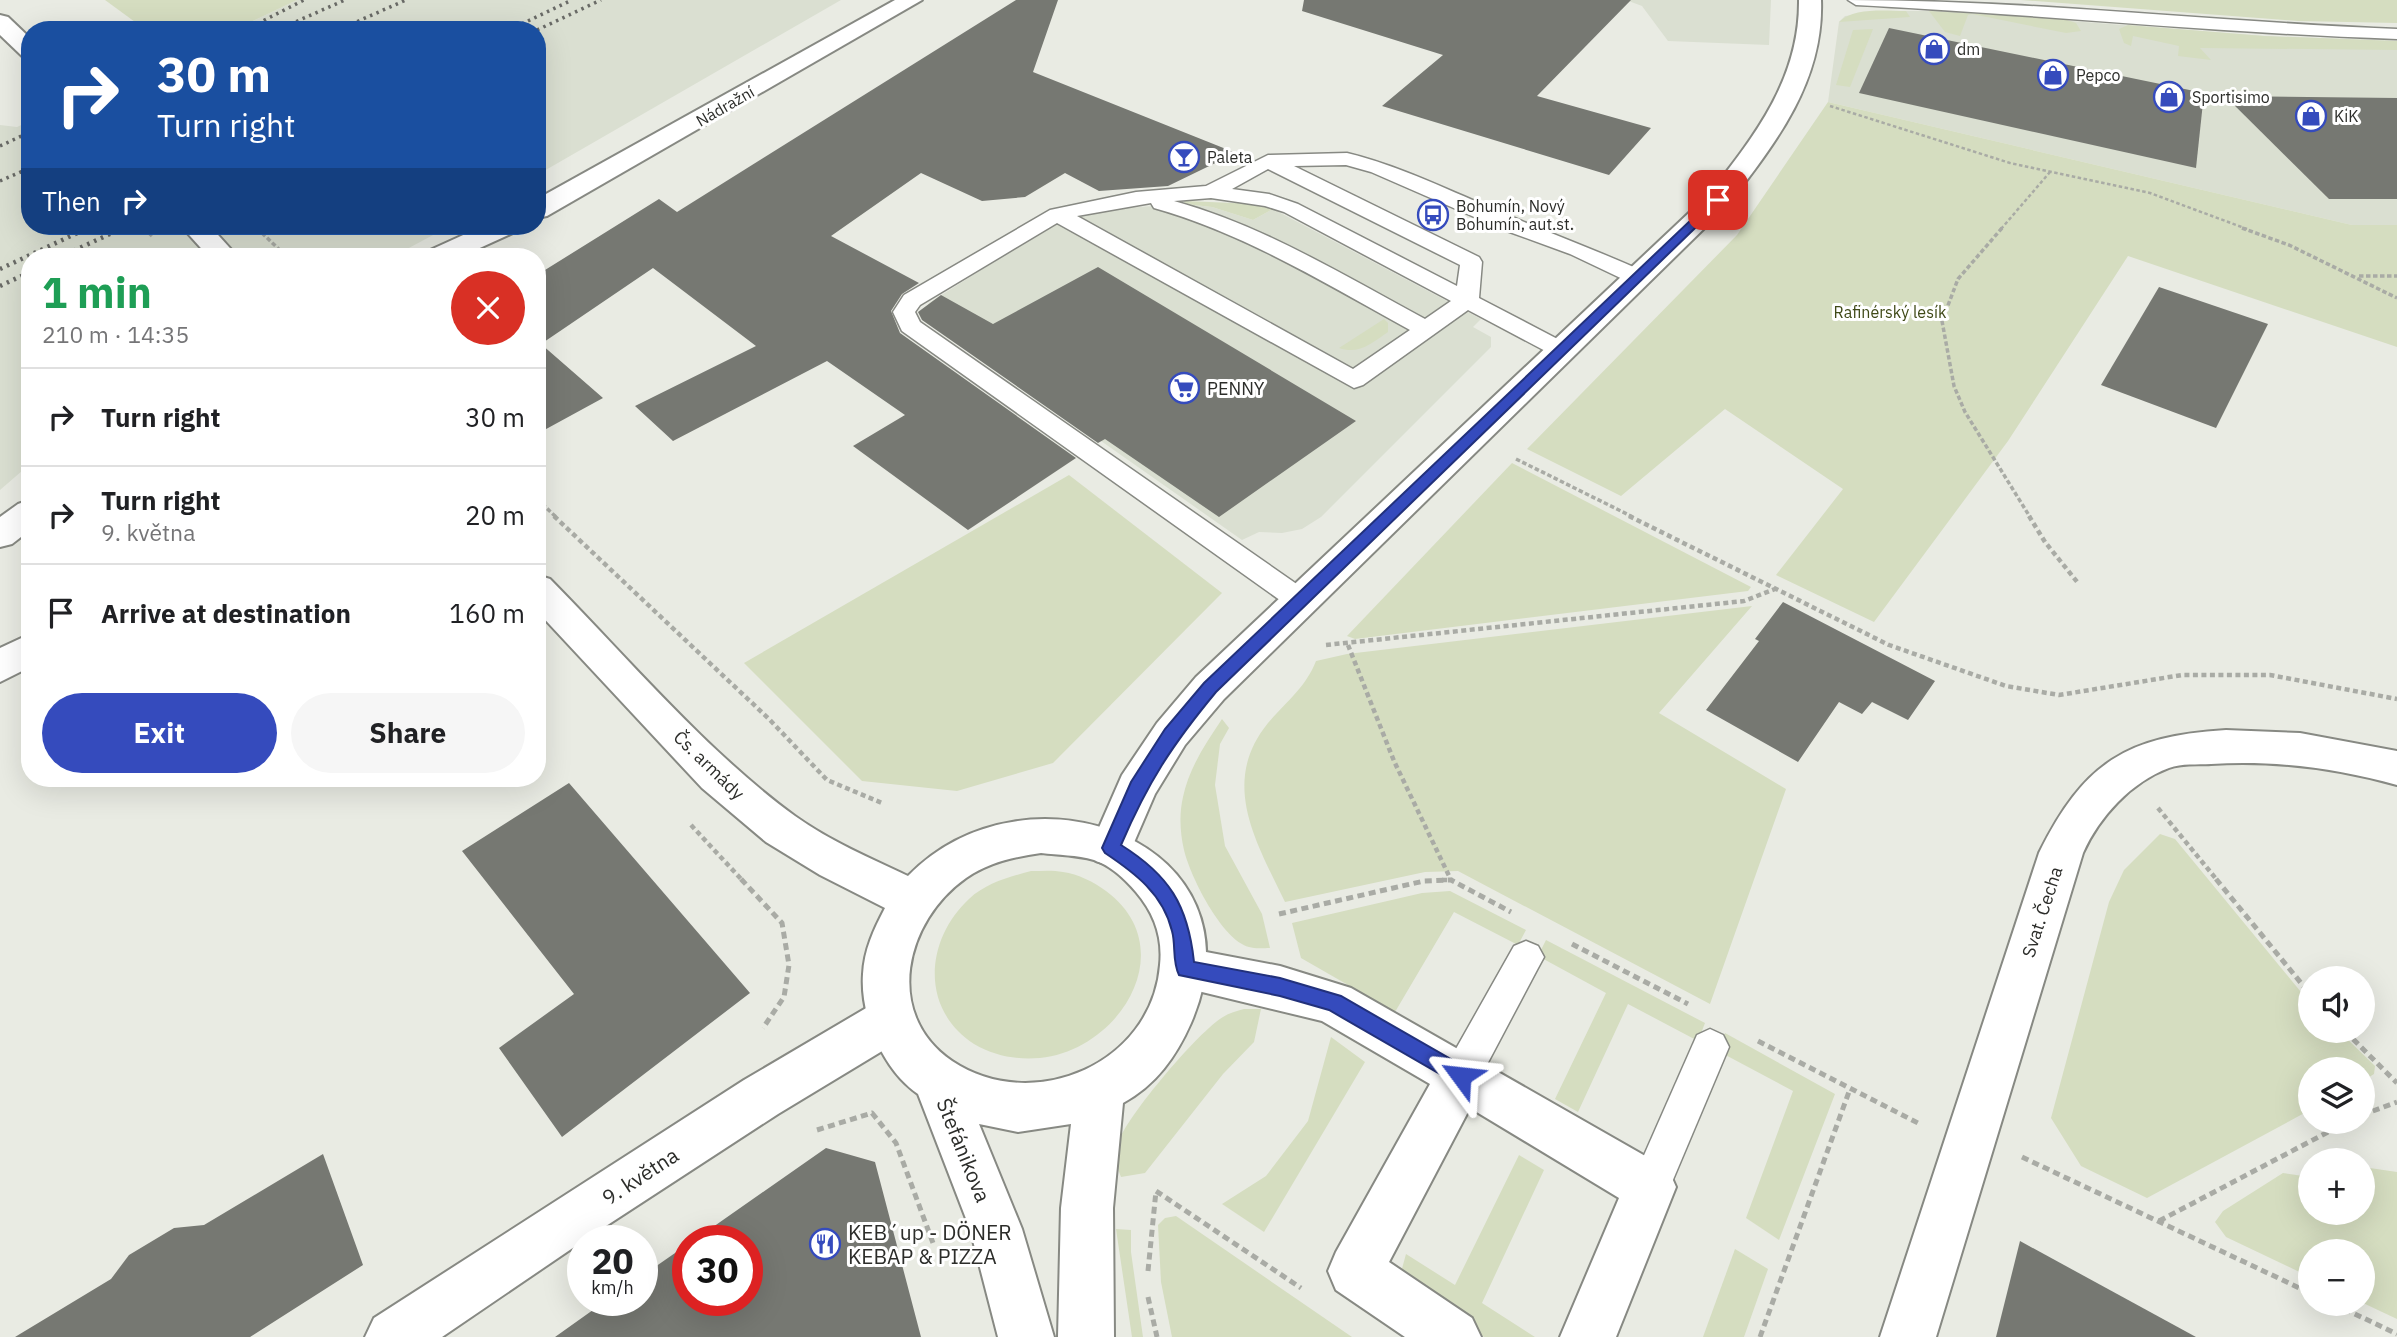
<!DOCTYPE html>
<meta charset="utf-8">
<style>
body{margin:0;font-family:"IBM Plex Sans",sans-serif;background:#f6f6f6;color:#202124;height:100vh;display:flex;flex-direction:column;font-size:26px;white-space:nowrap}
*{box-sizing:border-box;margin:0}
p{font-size:23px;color:#757577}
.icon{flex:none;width:38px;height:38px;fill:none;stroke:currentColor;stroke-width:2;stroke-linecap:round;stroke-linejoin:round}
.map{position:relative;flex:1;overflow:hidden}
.sheet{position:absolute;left:21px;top:248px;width:525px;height:539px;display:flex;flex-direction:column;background:#fff;border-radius:28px;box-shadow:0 7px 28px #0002}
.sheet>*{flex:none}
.hud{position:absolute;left:21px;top:21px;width:525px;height:214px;border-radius:28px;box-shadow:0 7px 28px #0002;background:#1a4fa0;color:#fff;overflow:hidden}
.fabs{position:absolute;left:2298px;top:966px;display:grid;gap:14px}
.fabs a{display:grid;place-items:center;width:77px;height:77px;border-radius:50%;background:#fff;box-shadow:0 7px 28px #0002;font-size:35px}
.speed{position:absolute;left:567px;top:1225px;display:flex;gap:14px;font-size:35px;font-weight:700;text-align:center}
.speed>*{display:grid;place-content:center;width:91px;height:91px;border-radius:50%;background:#fff;box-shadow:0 7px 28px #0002;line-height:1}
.speed small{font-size:18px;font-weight:400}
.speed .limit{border:10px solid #d22;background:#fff;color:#111}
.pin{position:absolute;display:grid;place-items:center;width:60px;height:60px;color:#fff;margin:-30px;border-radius:14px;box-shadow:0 4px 10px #0006}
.me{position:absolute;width:77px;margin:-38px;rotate:300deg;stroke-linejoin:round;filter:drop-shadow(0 0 5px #0008)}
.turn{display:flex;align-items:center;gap:24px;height:147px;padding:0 21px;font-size:32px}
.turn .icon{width:91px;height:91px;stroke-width:2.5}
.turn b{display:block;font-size:49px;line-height:60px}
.then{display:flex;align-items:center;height:66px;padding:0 21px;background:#0003;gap:14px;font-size:26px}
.round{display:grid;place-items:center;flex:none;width:74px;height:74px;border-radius:37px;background:#f6f6f6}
.overview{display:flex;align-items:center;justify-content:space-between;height:119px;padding:0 21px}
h1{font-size:42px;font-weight:700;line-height:52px;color:#1e9e55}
.primary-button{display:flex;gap:14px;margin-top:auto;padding:14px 21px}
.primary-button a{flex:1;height:80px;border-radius:42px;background:#354bbd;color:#fff;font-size:28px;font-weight:700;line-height:80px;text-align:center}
.primary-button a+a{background:#f6f6f6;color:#202124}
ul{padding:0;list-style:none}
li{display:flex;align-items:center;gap:21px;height:98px;padding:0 21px;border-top:2px solid #e0e0e0}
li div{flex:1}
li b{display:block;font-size:26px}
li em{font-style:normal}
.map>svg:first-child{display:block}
</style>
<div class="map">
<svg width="2397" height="1337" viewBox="0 0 2397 1337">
<rect width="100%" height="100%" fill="#e9ebe3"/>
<g fill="#dadfd1">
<path d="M297 0H841L537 175V30H234Z"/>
<path d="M1626 0H1771L1769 45 1668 41 1642 6Z"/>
<path d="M1940 11 2264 36 2397 41V225H2352L1828 102 1839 22 1845 16 1895 11Z"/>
<path d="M30 121V226H450L392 257H30V464L0 490V125L17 127Z"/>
<path d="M1185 204 1212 207 1253 220 1273 209 1481 319 1473 327 1491 337V347L1321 517 1302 529 1282 533 1259 532 1242 540 923 316 929 303 1049 227 1093 210Z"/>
</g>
<g fill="#d5ddc0">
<path d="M105 0H297L234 30H146Z"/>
<path d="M2021 0H2397V23L2298 21Z"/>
<path d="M1906 11 1910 17 1839 22C1854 7 1886 11 1906 11Z"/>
<path d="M1929 11 2064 19 2076 23 2081 31 2066 33 1972 14 1968 15 1960 36 1945 32Z"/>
<path d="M2128 25 2264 36 2397 41V50L2200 48 2211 60 2178 56 2179 46 2133 36 2131 46 2124 43 2119 29Z"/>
<path d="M1873 29 1850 87 1836 85 1853 30Z"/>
<path d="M1828 102 2352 225H2397V347L2128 256 2008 441 1874 622 1776 575 1843 489 1725 409 1621 496 1527 449 1737 235Z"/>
<path d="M1184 201 1259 204 1273 209 1253 220 1212 207 1185 204Z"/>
<path d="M1384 319 1388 323V332C1372 343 1359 355 1339 348Z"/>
<path d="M1512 463 1751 587 1748 591 1355 639 1347 636Z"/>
<path d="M1069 475 1222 593 1053 763 957 791 862 781 744 663Z"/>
<path d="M1752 606 1659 713 1786 789 1710 1004 1458 871 1425 872 1285 902C1257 843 1219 783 1268 723 1286 702 1306 687 1316 661L1347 654Z"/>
<path d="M1222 719 1229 728 1220 744 1215 785 1225 846 1262 914 1270 948C1264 948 1255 949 1249 947 1222 940 1190 876 1184 850 1180 833 1179 814 1183 797 1189 768 1206 743 1222 719Z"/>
<path d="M2160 834 2175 839 2310 1003V1031H2339L2375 1066 2374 1074 2363 1081 2362 1069H2310V1110L2147 1198 2081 1166 2051 1118 2109 902 2124 870Z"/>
<path d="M1031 871C1042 871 1053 870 1063 872 1078 874 1094 882 1106 891 1183 948 1120 1050 1040 1058 1016 1060 995 1056 974 1044 920 1009 925 940 969 899 986 883 1009 877 1031 871Z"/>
<path d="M1450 891 1526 930 1518 945 1454 912 1395 1012 1301 958 1292 923 1422 893Z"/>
<path d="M1546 940 1705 1023 1698 1041 1628 1004 1578 1112 1555 1099 1606 993 1538 956Z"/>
<path d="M1244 1009H1261L1254 1042 1223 1074 1145 1173 1121 1177C1116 1165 1115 1155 1119 1141 1127 1116 1200 1030 1223 1017 1229 1013 1237 1011 1244 1009Z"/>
<path d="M1725 1033 1835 1094 1779 1240 1746 1218 1793 1091 1718 1051Z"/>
<path d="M1331 1037 1365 1062 1264 1232 1222 1204 1266 1176 1308 1121Z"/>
<path d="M1519 1155 1544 1170 1482 1303 1535 1337H1484L1410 1289 1400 1276 1406 1254 1455 1285Z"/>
<path d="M2363 1167 2397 1172V1319L2363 1303 2362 1251H2310V1277L2226 1237 2215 1222 2223 1211 2283 1173 2310 1177V1213H2362Z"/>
<path d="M1176 1216 1352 1337H1172L1161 1282 1158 1225 1165 1218Z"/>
<path d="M1116 1229 1131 1230V1252L1143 1337H1132Z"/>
<path d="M1735 1249 1768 1269 1744 1337H1703Z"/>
</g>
<g fill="#767872">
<path d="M1016 0H1058L1033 72 1236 153 1168 186 1099 191 1065 173 1025 197 982 201 921 173 831 236 919 283 902 294 891 311 900 333 1076 458 968 530 853 446 905 415 827 361 673 441 635 406 756 346 653 268 541 344 603 398 537 434V275L659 199 677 212Z"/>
<path d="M1304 0H1631L1537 96 1651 128 1609 175 1382 106 1443 55 1302 11Z"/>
<path d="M1889 28 2204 93 2196 168 1859 93Z"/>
<path d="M2225 96 2397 98V199H2329Z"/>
<path d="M1098 267 1356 421 1219 517 1105 439 1098 443 922 320 918 312 941 295 993 324Z"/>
<path d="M2159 287 2268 324 2216 428 2101 385Z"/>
<path d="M1783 602 1935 681 1908 720 1872 702 1862 714 1839 702 1798 762 1706 710 1759 641 1755 639Z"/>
<path d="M569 783 750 993 562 1137 499 1048 574 994 462 851Z"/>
<path d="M826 1148 875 1162 921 1337H555L607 1300H642V1276L688 1244V1300H747V1241H693Z"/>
<path d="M323 1154 363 1265 250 1337H15L111 1279 129 1255 174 1228 204 1225Z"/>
<path d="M2020 1241 2196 1337H1996Z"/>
</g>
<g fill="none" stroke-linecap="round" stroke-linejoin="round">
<g stroke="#878983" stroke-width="3">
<g id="service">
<path d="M1848 0C2031 0 2213 22 2397 29V39C2216 33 2037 14 1856 5Z"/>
<path d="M1347 153C1401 166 1452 192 1503 213 1551 234 1599 251 1647 273L1650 278 1639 285 1631 283 1570 254 1504 230 1371 172 1346 165 1294 166 1479 257 1482 262 1479 298 1569 345 1573 350 1569 355H1553L1468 310 1363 385 1354 388 1057 223 920 305 915 312 920 322 1311 594 1315 601 1311 608 1301 611 1291 608 902 331 893 312 904 295 1050 210 1136 192 1206 186 1268 155ZM1268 169 1460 265 1457 286 1298 204 1269 194 1232 189ZM1211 198 1265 206 1284 212 1451 301 1425 319C1343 275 1264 226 1174 201ZM1151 203 1154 208C1246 234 1326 284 1410 330L1353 369 1077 216Z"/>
<path d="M1526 941 1538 946 1544 957 1538 968 1474 1089 1461 1094 1448 1089 1442 1076 1448 1063 1514 946Z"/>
<path d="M1710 1029 1723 1035 1729 1047 1664 1201 1650 1207 1636 1201 1630 1187 1697 1035Z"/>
</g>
</g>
<g stroke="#878983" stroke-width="4">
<g id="minor">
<path d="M895 0H922L547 216 537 218V199Z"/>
<path d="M483 226H519L515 232 460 257H424L428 251Z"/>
<path d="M30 500V530L12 544 0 547V517L18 504Z"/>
<path d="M30 634V667L0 682V648Z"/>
<path d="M2226 730 2300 733 2397 751V785C2336 768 2274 760 2211 764 2197 765 2182 763 2169 768 2131 782 2099 817 2083 853L1936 1337H1880L2039 853C2084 762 2127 736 2226 730Z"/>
<path d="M1185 948 1280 966 1351 988 1668 1169 1676 1187 1616 1337H1560L1619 1198 1470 1108 1389 1262 1472 1318 1481 1337H1405L1336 1290 1328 1271 1336 1252 1430 1084 1322 1021 1169 984 1162 969 1169 954Z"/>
<path d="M890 998 907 1004 914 1020 907 1036 778 1114 583 1241 442 1337H365L374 1318 744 1080 873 1004Z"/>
</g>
</g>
<g stroke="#878983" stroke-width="4">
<path id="tertiary" d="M1799 0H1821C1824 82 1775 144 1727 206L1224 699 1185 745 1155 794 1126 861 1111 866 1096 861 1090 848 1122 775 1157 723 1196 677 1709 194C1755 136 1800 78 1799 0Z"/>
</g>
<g stroke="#878983" stroke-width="4">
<g id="secondary">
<path d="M0 15 8 17 30 38V58L22 56 0 35Z"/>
<path d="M181 226H210L238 257H209Z"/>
<path d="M537 575 550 579C626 656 708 753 795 816 830 841 870 858 908 876 1027 753 1269 842 1191 1023 1176 1057 1156 1085 1123 1103L1113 1208 1114 1337H1058L1061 1208 1071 1124 1018 1132 979 1124 1022 1229 1054 1337H998L970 1229 918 1094C883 1070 860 1016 863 974 864 950 874 929 885 908L820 875 766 842 702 788 537 611ZM1041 853C1058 855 1077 855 1094 860 1110 865 1125 879 1136 892 1154 913 1163 937 1160 965 1152 1064 1033 1115 952 1061 883 1014 905 921 966 878 989 862 1014 857 1041 853Z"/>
</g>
</g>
<g stroke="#a9aba5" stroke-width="2.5" stroke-dasharray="3.5 2.5" stroke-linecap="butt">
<path d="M23 88 30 96"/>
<path d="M1830 106 2010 163 2150 193 2247 229"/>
<path d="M143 226 146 229"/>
<path d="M2001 229 2050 172"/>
</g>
<g stroke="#a9aba5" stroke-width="3.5" stroke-dasharray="4.5 2.5" stroke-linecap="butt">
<path d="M144 228 152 236"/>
<path d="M2002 228 1958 279 1942 321 1954 386 1965 412 2030 517"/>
<path d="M2242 228 2289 245 2397 298"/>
<path d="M262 233 287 257"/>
<path d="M2359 276H2397"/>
<path d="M1516 459 1633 517"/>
<path d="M537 499 556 517"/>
</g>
<g stroke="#a9aba5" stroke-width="4.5" stroke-dasharray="5 3.5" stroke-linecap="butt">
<path d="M554 516 769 719 827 780 882 803"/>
<path d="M1629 516 1889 645 2006 686 2059 695 2182 675H2270L2397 699"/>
<path d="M2029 516 2045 542 2078 583"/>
<path d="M1326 645 1744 601 1775 589"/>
<path d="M1348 645 1394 761 1451 880"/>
<path d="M2158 808 2217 880"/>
<path d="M691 825 742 880"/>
<path d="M1442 880H1452"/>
</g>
<g stroke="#a9aba5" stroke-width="5" stroke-dasharray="7 4.5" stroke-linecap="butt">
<path d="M741 879 782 923 789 965 784 997 763 1028"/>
<path d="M2216 879 2310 994"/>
<path d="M1279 914 1424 881 1451 880 1511 912"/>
<path d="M1572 944 1688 1004"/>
<path d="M2345 1031 2397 1083"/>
<path d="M1758 1041 1918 1123"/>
<path d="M2362 1115 2397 1102"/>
<path d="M817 1130 872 1113 896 1143 933 1243"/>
<path d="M2022 1157 2310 1293"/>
<path d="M2159 1221 2347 1122"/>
<path d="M1148 1271 1156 1191 1301 1288"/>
<path d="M1148 1297 1157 1337"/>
<path d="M2334 1304 2397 1334"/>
<path d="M1760 1337 1850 1089"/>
</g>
<use href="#service" fill="#fff" fill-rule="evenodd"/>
<use href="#minor" fill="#fff" fill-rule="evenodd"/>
<use href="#tertiary" fill="#fff" fill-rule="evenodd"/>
<use href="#secondary" fill="#fff" fill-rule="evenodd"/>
<g stroke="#696a66" stroke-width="3.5" stroke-dasharray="2.5 4.5" stroke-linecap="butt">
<path d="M245 30 304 0"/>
<path d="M277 30 345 0"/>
<path d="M338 30 406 0"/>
<path d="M509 30 572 0"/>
<path d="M537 30 601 0"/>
<path d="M0 146 30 132"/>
<path d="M0 181 30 168"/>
<path d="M84 229 91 226"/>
<path d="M119 229 126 226"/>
</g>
<g stroke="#696a66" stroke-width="4.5" stroke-dasharray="2.5 5" stroke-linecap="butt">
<path d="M60 257 123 228"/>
<path d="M0 269 88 228"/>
<path d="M0 286 30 272"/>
</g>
</g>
<path fill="#354bbd" stroke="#22317b" stroke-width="2" d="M1714 198 1724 200 1216 692C1172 745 1148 782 1121 845 1169 875 1188 905 1194 962L1280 978 1341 996 1468 1069 1471 1076 1468 1082 1461 1085 1454 1082 1329 1010 1280 996 1179 975C1172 961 1176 945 1172 931 1163 894 1135 873 1105 853L1102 848 1131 782 1165 729 1204 683Z"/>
<defs>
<g id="shop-ring" transform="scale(1.575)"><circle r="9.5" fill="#fff" stroke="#354bbd" stroke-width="1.5"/><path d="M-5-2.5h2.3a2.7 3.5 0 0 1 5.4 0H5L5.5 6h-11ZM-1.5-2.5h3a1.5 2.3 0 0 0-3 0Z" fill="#354bbd"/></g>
<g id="bar-ring" transform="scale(1.575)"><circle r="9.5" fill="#fff" stroke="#354bbd" stroke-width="1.5"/><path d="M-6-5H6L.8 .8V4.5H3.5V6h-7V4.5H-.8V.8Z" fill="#354bbd"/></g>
<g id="bus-ring" transform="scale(1.575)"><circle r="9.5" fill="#fff" stroke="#354bbd" stroke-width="1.5"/><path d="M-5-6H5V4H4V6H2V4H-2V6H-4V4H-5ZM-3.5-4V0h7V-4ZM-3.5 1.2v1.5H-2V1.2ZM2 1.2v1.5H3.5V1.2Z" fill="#354bbd"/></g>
<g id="supermarket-ring" transform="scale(1.575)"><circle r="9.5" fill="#fff" stroke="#354bbd" stroke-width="1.5"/><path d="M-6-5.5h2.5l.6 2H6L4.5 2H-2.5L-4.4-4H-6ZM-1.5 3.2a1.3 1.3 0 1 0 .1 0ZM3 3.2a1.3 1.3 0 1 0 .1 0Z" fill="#354bbd"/></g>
<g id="restaurant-ring" transform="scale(1.575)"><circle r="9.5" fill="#fff" stroke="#354bbd" stroke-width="1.5"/><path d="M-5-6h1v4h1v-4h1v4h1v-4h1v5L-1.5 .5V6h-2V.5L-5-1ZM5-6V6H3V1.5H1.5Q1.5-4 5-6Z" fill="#354bbd"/></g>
</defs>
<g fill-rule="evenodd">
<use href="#shop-ring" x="1934" y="49"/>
<use href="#shop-ring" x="2053" y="75"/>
<use href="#shop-ring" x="2169" y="97"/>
<use href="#shop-ring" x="2311" y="116"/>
<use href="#bar-ring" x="1184" y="157"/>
<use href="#bus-ring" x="1433" y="215"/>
<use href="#supermarket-ring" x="1184" y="388"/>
<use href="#restaurant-ring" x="825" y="1244"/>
</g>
<g text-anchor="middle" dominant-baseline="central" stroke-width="6" stroke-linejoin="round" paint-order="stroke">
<g font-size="16" fill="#2c2d2a" stroke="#fff" text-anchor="start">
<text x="1957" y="49">dm</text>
<text x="2076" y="75">Pepco</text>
<text x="2192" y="97">Sportisimo</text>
<text x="2334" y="116">KiK</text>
<text x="1207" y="157">Paleta</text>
<text x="1456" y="206">Bohumín, Nový<tspan x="1456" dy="18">Bohumín, aut.st.</tspan></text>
</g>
<g font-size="16" fill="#2c2d2a" stroke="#fff">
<text transform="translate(725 106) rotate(-30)">Nádražní</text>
</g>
<g font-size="16" fill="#3f4917" stroke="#fff">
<text x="1890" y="312">Rafinérský lesík</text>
</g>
<g font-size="18" fill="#2c2d2a" stroke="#fff" text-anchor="start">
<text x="1207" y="388">PENNY</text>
</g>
<g font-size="18" fill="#2c2d2a" stroke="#fff">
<text transform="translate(709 765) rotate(44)">Čs. armády</text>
<text transform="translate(2042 912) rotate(-72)">Svat. Čecha</text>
</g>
<g font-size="21" fill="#2c2d2a" stroke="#fff">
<text transform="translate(964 1150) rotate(68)">Štefánikova</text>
<text transform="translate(640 1176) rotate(-33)">9. května</text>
</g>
<g font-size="21" fill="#2c2d2a" stroke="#fff" text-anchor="start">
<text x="848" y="1232">KEB´up - DÖNER<tspan x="848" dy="24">KEBAP &amp; PIZZA</tspan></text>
</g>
</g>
</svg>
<div class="fabs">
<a><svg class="icon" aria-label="sound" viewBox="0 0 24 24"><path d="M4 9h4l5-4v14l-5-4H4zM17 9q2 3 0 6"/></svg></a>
<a><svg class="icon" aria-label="layers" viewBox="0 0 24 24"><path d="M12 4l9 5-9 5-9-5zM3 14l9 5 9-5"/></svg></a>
<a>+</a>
<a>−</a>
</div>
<div class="speed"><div>20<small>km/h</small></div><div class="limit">30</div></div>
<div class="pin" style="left:1718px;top:200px;background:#d93025"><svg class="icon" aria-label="arrive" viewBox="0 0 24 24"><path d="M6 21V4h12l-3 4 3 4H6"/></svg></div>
<svg class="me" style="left:1461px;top:1076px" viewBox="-20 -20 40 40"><path d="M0-17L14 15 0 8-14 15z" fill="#354bbd" stroke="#fff" stroke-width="4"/></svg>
<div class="hud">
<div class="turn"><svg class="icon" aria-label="right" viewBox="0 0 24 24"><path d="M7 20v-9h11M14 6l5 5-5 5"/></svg><div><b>30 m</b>Turn right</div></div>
<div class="then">Then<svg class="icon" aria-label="right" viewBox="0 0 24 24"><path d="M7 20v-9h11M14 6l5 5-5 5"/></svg></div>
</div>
<section class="sheet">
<div class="overview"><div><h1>1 min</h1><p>210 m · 14:35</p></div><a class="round" style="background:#d93025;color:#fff"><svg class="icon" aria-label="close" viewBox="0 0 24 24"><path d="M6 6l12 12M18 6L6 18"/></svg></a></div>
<ul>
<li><svg class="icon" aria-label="right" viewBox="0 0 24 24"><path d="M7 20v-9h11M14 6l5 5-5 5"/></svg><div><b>Turn right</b></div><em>30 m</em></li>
<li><svg class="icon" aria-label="right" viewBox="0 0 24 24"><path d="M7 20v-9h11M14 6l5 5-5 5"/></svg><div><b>Turn right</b><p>9. května</p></div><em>20 m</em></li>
<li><svg class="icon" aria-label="arrive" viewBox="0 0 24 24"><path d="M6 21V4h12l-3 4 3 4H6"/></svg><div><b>Arrive at destination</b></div><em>160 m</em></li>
</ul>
<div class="primary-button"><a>Exit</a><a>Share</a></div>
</section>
</div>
